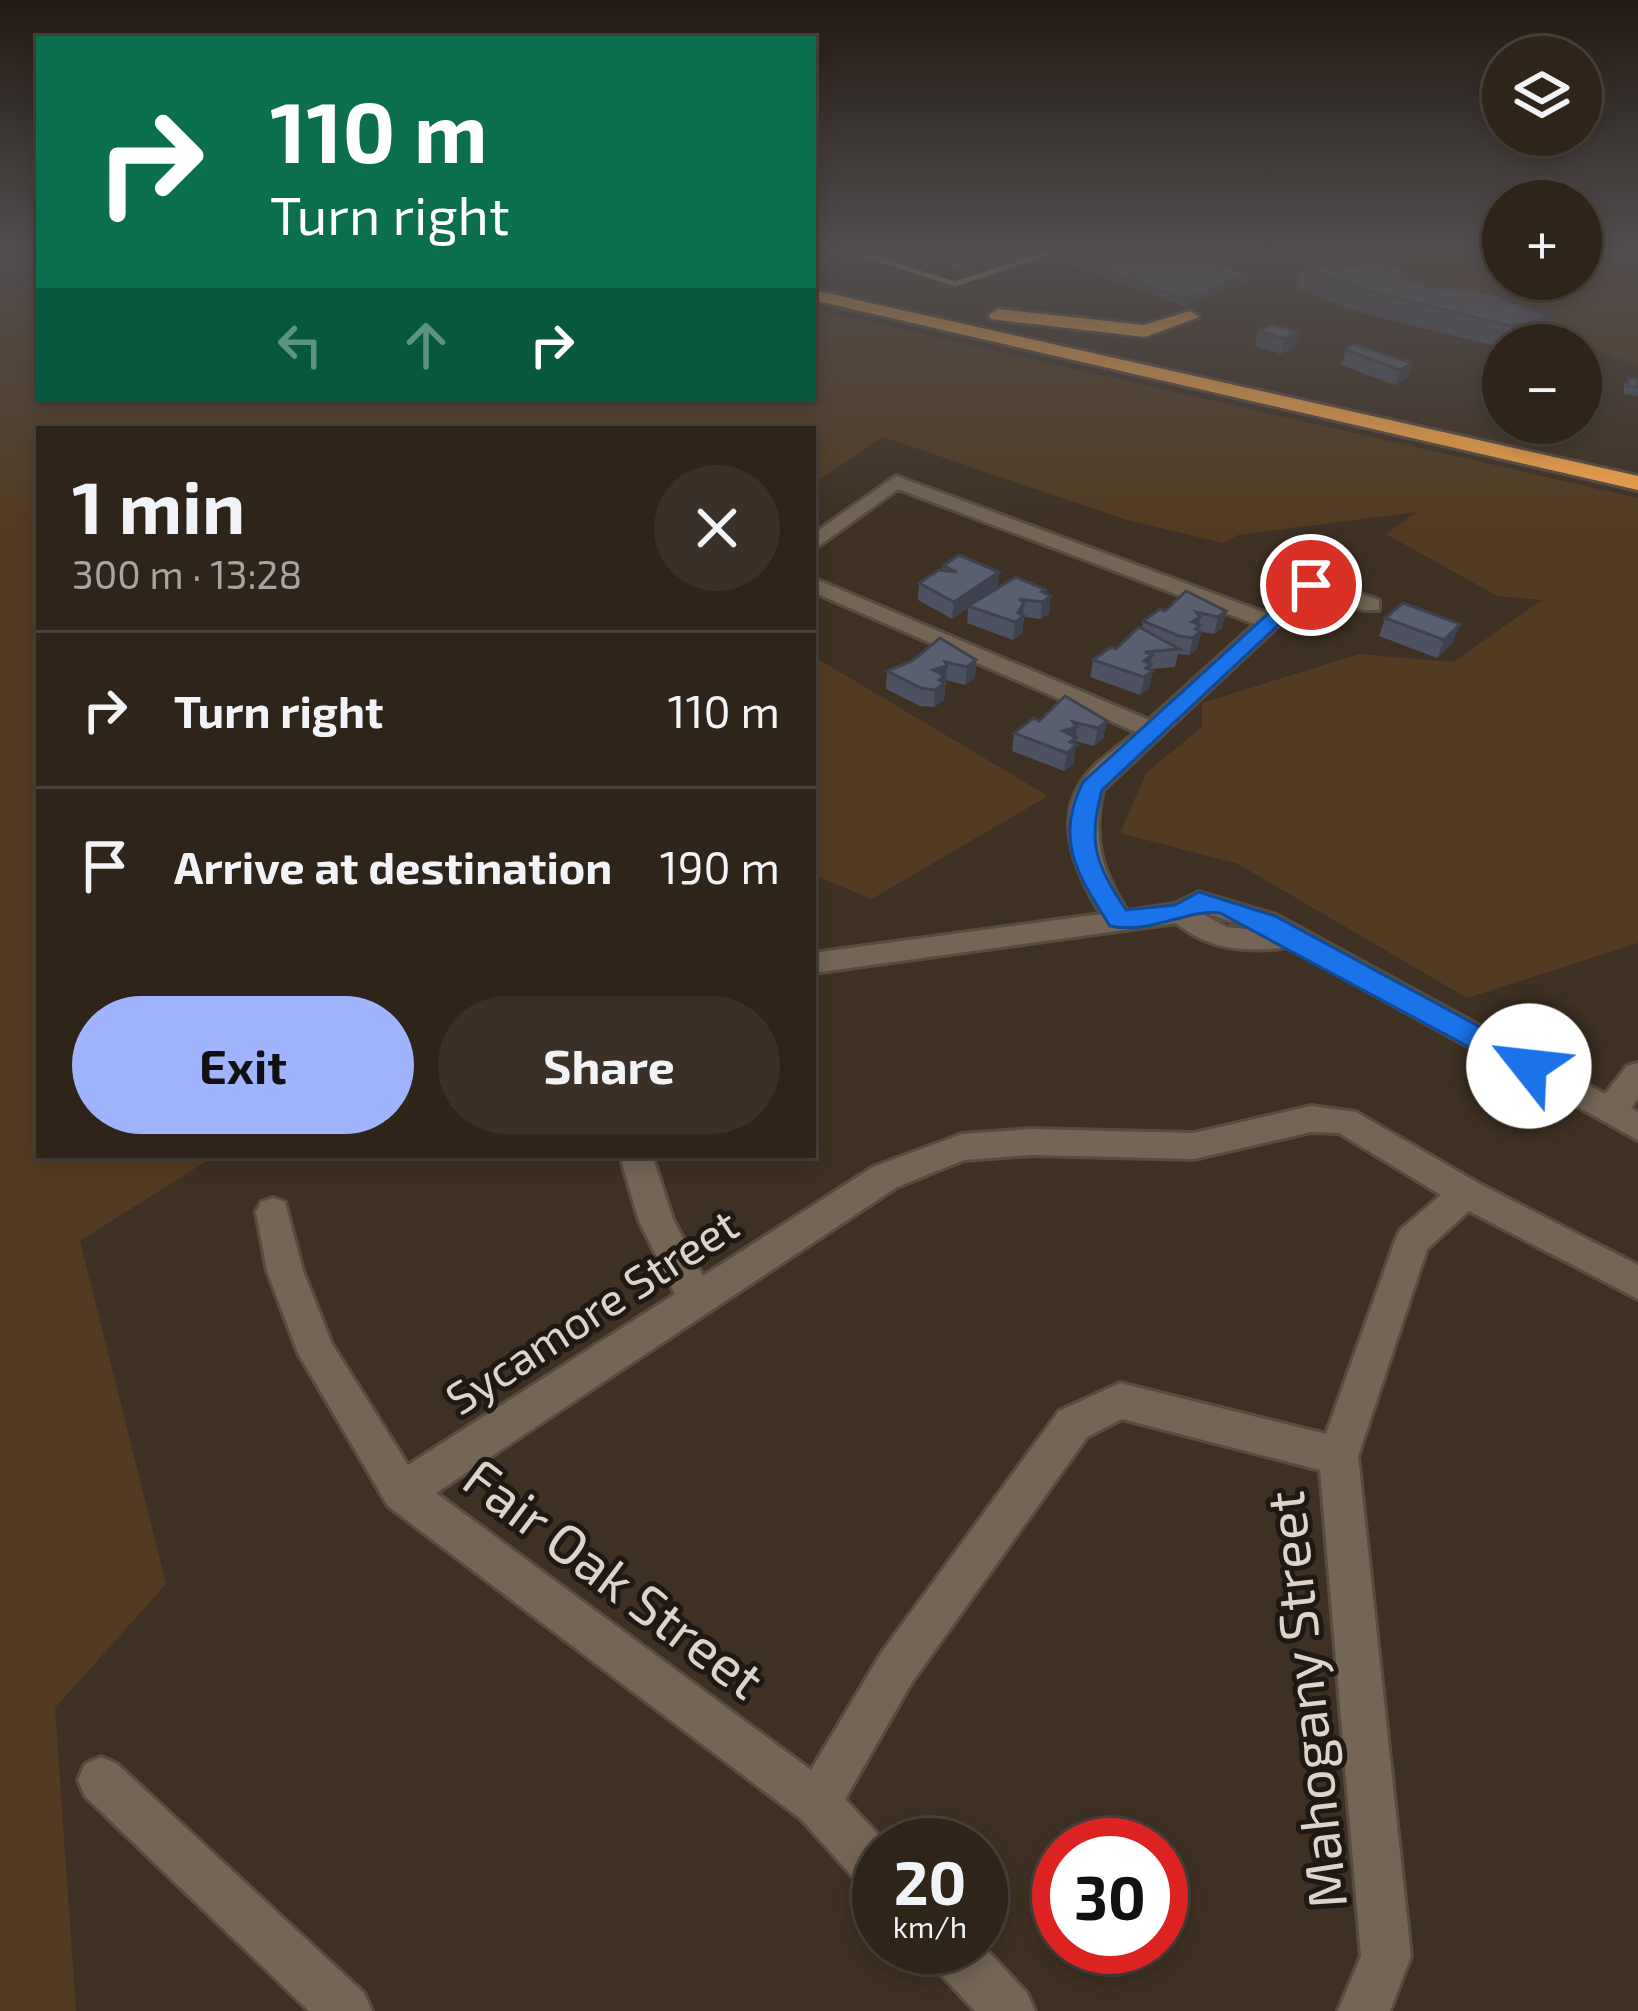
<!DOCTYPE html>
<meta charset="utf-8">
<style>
body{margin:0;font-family:"Exo 2",sans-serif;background:#3a3027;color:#f1f3f6;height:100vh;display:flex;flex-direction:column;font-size:45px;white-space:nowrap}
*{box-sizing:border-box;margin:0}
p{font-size:39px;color:#a7a4a2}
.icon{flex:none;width:66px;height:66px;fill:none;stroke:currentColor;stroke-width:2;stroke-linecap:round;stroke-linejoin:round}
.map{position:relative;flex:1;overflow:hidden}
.drawer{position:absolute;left:36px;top:426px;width:780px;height:732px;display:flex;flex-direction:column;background:#2e241a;border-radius:0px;box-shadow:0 6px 18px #0003,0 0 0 3px #494139}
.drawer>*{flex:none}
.top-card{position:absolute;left:36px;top:36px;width:780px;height:366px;border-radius:0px;box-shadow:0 6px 18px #0003,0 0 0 3px #494139;background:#0b6e4f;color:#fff;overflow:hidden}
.buttons{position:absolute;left:1482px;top:36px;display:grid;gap:24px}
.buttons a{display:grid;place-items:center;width:120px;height:120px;border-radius:50%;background:#2e241a;box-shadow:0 6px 18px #0003,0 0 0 3px #494139;font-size:60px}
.speed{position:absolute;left:852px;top:1818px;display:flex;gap:24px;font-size:60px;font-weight:700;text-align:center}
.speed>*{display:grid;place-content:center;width:156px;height:156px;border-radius:50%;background:#2e241a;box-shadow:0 6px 18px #0003,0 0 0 3px #494139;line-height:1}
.speed small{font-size:30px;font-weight:400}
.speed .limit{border:18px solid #d22;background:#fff;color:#111}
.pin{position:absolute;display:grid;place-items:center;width:102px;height:102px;color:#fff;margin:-51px;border:6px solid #fff;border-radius:50%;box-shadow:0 3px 12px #0007}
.me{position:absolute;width:132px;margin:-66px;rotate:299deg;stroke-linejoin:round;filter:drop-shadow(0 0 9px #0008)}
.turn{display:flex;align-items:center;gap:42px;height:252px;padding:0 36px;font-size:54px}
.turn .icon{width:156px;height:156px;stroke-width:2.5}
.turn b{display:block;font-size:84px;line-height:102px}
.lanes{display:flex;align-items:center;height:114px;padding:0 36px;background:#0003;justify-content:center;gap:60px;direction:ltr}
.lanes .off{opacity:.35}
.round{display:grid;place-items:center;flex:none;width:126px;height:126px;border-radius:63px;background:#3a3027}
.summary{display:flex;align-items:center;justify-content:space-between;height:204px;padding:0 36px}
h1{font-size:72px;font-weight:700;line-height:90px}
.button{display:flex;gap:24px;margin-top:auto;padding:24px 36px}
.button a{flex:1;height:138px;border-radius:72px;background:#a0b3fd;color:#111;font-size:48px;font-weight:700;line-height:138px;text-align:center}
.button a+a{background:#3a3027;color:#f1f3f6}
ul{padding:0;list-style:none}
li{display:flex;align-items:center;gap:36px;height:156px;padding:0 36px;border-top:3px solid #494139}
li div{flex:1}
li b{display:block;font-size:45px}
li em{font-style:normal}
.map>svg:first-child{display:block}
</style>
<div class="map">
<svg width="1638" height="2011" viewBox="0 0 1638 2011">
<rect width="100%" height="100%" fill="#3e3022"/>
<g fill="#533b21">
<path d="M1305 247H1503V279H1581V254L1638 279V366L1459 297Z"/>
<path d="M39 276V399H813V309L1638 498V943L1467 998 1238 864 1120 833 1146 773 1202 727V703L1359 654 1453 662 1542 600 1497 596 1386 534 1417 512 1238 535 1223 543 1127 520 883 437 813 484V429H39V1155H216L80 1241 166 1584 55 1708 76 2011H0V288Z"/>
<path d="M813 656 1048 796 872 899 813 875Z"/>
</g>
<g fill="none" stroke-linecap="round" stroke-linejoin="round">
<path stroke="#b09880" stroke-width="4.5" d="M840 247 955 284 1067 247"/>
<g stroke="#584c40" stroke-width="6">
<g id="minor">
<path d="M1595 247 1638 253V262L1597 250Z"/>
<path d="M896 476 1266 613 1324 561H1338L1341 565 1324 582 1379 600V610H1363L1313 593 1103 790C1092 838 1101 870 1127 911L1175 904 1199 892 1276 915 1605 1094 1627 1066 1638 1063V1098L1631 1108 1638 1112V1140L1288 947C1248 953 1209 950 1176 923L813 973V953L1101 914C1079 877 1055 828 1079 786 1090 765 1119 747 1136 732L813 592V578L1149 720 1255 624 898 489 813 550V534ZM1201 913 1203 912 1258 930 1226 927Z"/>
<path d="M1311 1106 1356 1112 1478 1183 1638 1265V1299L1469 1211 1427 1249 1358 1456 1411 1956 1390 2011H1338L1361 1956 1320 1470 1122 1419 1087 1437 912 1682 845 1799 888 1845H879V1894L862 1887 801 1819 388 1506 298 1353 267 1271 256 1212 261 1202 273 1198 285 1202 303 1271 332 1344 408 1465 675 1294 639 1221 622 1163 626 1155H652L673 1219 703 1276 873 1167 962 1134 1031 1129 1194 1133ZM1311 1132 1339 1133 1441 1195 1400 1230 1395 1241 1326 1434 1120 1383 1059 1411 882 1652 811 1770 436 1493 897 1187 964 1160 1031 1155 1194 1159Z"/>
<path d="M101 1757 117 1764 364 1993 372 2011H309L85 1796 78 1780 85 1764Z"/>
<path d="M981 1944 1027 1993 1035 2011H975L932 1965 925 1947Z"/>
</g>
</g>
<g stroke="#584c40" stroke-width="6">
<g id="highway">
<path d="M813 290 1638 476V490L813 300Z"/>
<path d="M998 309 1144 325 1190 311 1199 317 1145 337 991 319 989 315Z"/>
</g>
</g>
<use href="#minor" fill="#746555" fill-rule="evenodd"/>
<use href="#highway" fill="#fca94a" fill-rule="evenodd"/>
</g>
<g fill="#4d5161">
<path d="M897 247H1054L971 274Z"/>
<path d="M1073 259 1249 281 1184 306 1072 266Z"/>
<path d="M1350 267 1404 279 1416 284 1507 296 1506 299 1553 317 1545 339 1517 345H1503V348L1362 313 1296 289 1301 268Z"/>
<path d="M1258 331 1299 332 1295 347 1281 354 1255 346Z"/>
<path d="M1346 350 1412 363 1407 378 1395 385 1341 365Z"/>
<path d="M1503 369V386L1489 380 1491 372Z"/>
<path d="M1628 378 1638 379V396L1624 394V385Z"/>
<path d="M943 566 998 588 1046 594 1049 614 1041 619 1024 617 1022 634 1013 640 967 623 968 608 952 619 918 600 919 583 942 571Z"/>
<path d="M1165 611H1226L1222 628 1214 634 1201 632 1197 649 1189 655 1178 654 1175 667 1150 669 1149 688 1140 695 1090 677 1093 660 1116 649 1142 629 1143 621Z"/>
<path d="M1385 618 1453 642 1437 658 1379 636Z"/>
<path d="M976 660 975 678 965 685 946 680 944 700 934 707 920 706 886 689 887 671 912 661Z"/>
<path d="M1039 721H1107L1103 739 1094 746 1075 741 1074 764 1064 771 1012 751 1014 733Z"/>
</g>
<g fill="#3e424f">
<path d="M991 247H1054L971 274 973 253Z"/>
<path d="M39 249V272L0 284V261Z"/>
<path d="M1250 274 1249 281 1184 306 1185 299Z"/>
<path d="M1553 317 1545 339 1517 345H1504L1511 326Z"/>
<path d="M1299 332 1295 347 1281 354 1284 339Z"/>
<path d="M1412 363 1407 378 1395 385 1400 370Z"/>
<path d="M999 572 998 589 968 606V608L952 619 954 602Z"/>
<path d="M816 580V597L813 599V582Z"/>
<path d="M1046 590 1045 601 1051 596 1049 614 1041 619 1042 592Z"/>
<path d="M1024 602 1022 634 1013 640 1015 622Z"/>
<path d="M1226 611 1222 628 1214 634 1218 617Z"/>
<path d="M1200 617 1197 634 1201 631 1197 649 1189 655 1193 636 1192 622Z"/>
<path d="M1460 624 1453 642 1437 658 1444 640Z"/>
<path d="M1152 655 1149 673 1153 671 1149 688 1140 695 1145 675 1140 678 1144 661Z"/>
<path d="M976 660 975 678 965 685 967 667Z"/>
<path d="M947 666 944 700 934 707 935 690 933 670Z"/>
<path d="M1107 721 1103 739 1094 746 1098 728Z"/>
<path d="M1077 727 1074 764 1064 771 1067 753 1063 731Z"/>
</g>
<g fill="#595e71" stroke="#3e424f" stroke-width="3">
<path d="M0 247H39V249L0 261Z"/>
<path d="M957 247H991L973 253Z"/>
<path d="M1107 247H1170L1250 274 1185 299 1073 259Z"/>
<path d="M1371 259 1400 268 1404 279 1416 284 1507 296 1502 298 1553 317 1511 326 1368 291 1301 268 1338 263 1350 267Z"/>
<path d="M1272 324 1299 332 1284 339 1258 331Z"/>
<path d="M1353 344 1412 363 1400 370 1346 350Z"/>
<path d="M1503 369V377L1491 372Z"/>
<path d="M1628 378 1638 379V387L1628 386Z"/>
<path d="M959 555 999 572 954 602 919 583 939 570 957 572 943 566Z"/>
<path d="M1016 577 1046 590 1042 592 1051 596 1043 602 1019 599 1024 602 1018 613 1024 616 1015 622 968 606Z"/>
<path d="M1186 591 1226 611 1218 617 1196 612 1200 617 1192 622 1200 625 1195 629 1201 631 1193 638 1179 636 1143 621 1160 609 1165 611Z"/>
<path d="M1403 603 1460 624 1444 640 1385 618Z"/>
<path d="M1139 627 1179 649 1145 652 1152 655 1144 661 1151 664 1146 668 1153 671 1144 677 1093 660 1111 647 1116 649Z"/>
<path d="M940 638 976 660 967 667 945 662 947 666 933 670 945 676 939 680 945 683 935 690 921 688 887 671 912 661Z"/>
<path d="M1065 696 1107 721 1098 728 1073 722 1077 727 1063 731 1076 738 1070 742 1077 745 1067 753 1014 733 1034 718 1039 721Z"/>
</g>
<linearGradient id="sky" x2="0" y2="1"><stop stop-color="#221a13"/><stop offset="0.47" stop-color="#524e4f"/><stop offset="1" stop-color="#524e4f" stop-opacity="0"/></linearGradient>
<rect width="1638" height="529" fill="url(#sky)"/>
<path fill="#1a73e8" stroke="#114b97" stroke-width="3" d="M1304 581 1321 585 1102 790C1087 844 1096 864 1126 910L1175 905 1199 892 1275 916 1539 1059V1074H1519L1220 913C1191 908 1148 935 1110 926 1079 877 1053 840 1083 782Z"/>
<g text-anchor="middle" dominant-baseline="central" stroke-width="10" stroke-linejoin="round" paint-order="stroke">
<g font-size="45" fill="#dcd3ca" stroke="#201913">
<text transform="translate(591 1310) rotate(-33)">Sycamore Street</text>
</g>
<g font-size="54" fill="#dcd3ca" stroke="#201913">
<text transform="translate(615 1577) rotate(37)">Fair Oak Street</text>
<text transform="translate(1304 1700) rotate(-96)">Mahogany Street</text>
</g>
</g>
</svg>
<div class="buttons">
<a><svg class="icon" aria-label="layers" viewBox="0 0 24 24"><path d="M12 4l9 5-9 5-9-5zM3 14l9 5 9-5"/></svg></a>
<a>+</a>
<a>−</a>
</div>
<div class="speed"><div>20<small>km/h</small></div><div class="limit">30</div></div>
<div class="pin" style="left:1311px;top:585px;background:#d93025"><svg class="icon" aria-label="arrive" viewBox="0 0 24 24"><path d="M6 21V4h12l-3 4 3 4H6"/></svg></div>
<svg class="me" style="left:1529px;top:1066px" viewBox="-20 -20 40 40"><circle r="19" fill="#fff"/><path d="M0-13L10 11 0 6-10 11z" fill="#1a73e8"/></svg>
<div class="top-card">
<div class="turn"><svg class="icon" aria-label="right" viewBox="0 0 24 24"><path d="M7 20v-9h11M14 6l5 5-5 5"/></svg><div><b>110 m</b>Turn right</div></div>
<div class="lanes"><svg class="icon off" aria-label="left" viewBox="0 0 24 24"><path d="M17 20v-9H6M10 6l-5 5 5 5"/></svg><svg class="icon off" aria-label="ahead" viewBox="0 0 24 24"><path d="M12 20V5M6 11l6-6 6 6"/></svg><svg class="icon" aria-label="right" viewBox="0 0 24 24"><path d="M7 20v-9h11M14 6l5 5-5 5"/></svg></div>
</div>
<section class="drawer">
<div class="summary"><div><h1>1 min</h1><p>300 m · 13:28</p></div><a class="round"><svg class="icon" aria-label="close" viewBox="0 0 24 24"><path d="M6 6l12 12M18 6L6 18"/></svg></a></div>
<ul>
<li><svg class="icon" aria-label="right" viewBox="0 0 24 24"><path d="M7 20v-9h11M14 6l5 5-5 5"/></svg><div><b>Turn right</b></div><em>110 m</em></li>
<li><svg class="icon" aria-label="arrive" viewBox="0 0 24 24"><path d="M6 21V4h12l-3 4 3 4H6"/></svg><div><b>Arrive at destination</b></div><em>190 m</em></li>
</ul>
<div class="button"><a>Exit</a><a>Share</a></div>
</section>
</div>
